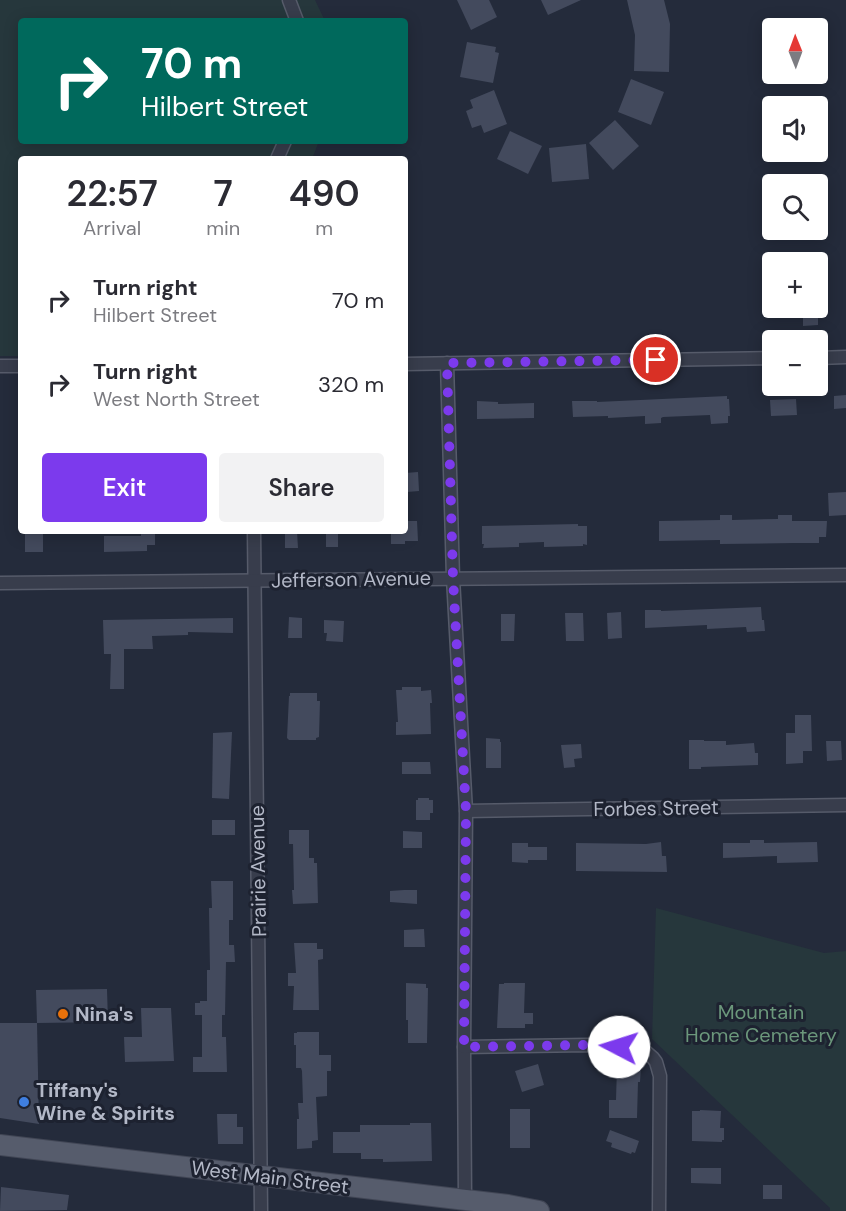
<!DOCTYPE html>
<meta charset="utf-8">
<style>
body{margin:0;font-family:"DM Sans",sans-serif;background:#f2f2f3;color:#2b2b33;height:100vh;display:flex;flex-direction:column;font-size:22px;white-space:nowrap}
*{box-sizing:border-box;margin:0}
p{font-size:20px;color:#7c7c81}
.icon{flex:none;width:33px;height:33px;fill:none;stroke:currentColor;stroke-width:2;stroke-linecap:round;stroke-linejoin:round}
.map{position:relative;flex:1;overflow:hidden}
.side{position:absolute;left:18px;top:156px;width:390px;height:378px;display:flex;flex-direction:column;background:#fff;border-radius:6px;box-shadow:0 3px 15px #0003}
.side>*{flex:none}
.banner{position:absolute;left:18px;top:18px;width:390px;height:126px;border-radius:6px;box-shadow:0 3px 15px #0003;background:#00695c;color:#fff;overflow:hidden}
.needle{width:39px;rotate:359deg}
.fabs{position:absolute;left:762px;top:18px;display:grid;gap:12px}
.fabs a{display:grid;place-items:center;width:66px;height:66px;border-radius:6px;background:#fff;box-shadow:0 3px 15px #0003;font-size:30px}
.pin{position:absolute;display:grid;place-items:center;width:51px;height:51px;color:#fff;margin:-26px;border:3px solid #fff;border-radius:50%;box-shadow:0 2px 6px #0007}
.me{position:absolute;width:66px;margin:-33px;rotate:275deg;stroke-linejoin:round;filter:drop-shadow(0 0 4px #0008)}
.turn{display:flex;align-items:center;gap:21px;height:126px;padding:0 24px;font-size:27px}
.turn .icon{width:78px;height:78px;stroke-width:2.5}
.turn b{display:block;font-size:42px;line-height:51px}
.eta{display:flex;justify-content:space-evenly;align-items:center;height:102px;text-align:center}
.eta b{font-size:36px;font-weight:600;line-height:42px}
.action{display:flex;gap:12px;margin-top:auto;padding:12px 24px}
.action a{flex:1;height:69px;border-radius:6px;background:#7c3aed;color:#fff;font-size:24px;font-weight:600;line-height:69px;text-align:center}
.action a+a{background:#f2f2f3;color:#2b2b33}
ul{padding:0;list-style:none}
li{display:flex;align-items:center;gap:18px;height:84px;padding:0 24px}
li div{flex:1}
li b{display:block;font-size:22px}
li em{font-style:normal}
.map>svg:first-child{display:block}
</style>
<div class="map">
<svg width="846" height="1211" viewBox="0 0 846 1211">
<rect width="100%" height="100%" fill="#242b3b"/>
<g fill="#26373c">
<path d="M0 0H315L325 21H21V141H319L312 159H21V356H0Z"/>
<path d="M656 908 824 953 846 951V1211H830V1208L652 1039Z"/>
</g>
<g fill="#434a5d">
<path d="M457 0H489L497 17 471 30Z"/>
<path d="M541 0H581L548 15Z"/>
<path d="M627 0H664L670 24 669 72 634 71 635 35Z"/>
<path d="M467 42 496 47 495 52 499 53 493 83 460 77Z"/>
<path d="M631 79 664 92 651 125 618 112Z"/>
<path d="M494 90 507 124 484 133 481 125 472 128 466 111 473 108 470 100Z"/>
<path d="M615 120 639 146 613 170 589 143Z"/>
<path d="M510 131 542 146 528 174 497 159Z"/>
<path d="M586 144 589 179 552 182 549 148Z"/>
<path d="M803 308H818V325L803 326Z"/>
<path d="M846 395V408L834 409V396Z"/>
<path d="M727 396V399H729L730 416H728V423L711 424 710 415 663 417 661 418V423L645 424V416L608 418V416L573 417 572 401H597V402Z"/>
<path d="M796 399 797 415 771 416 770 400Z"/>
<path d="M477 401 498 402V404L534 403V418L477 419Z"/>
<path d="M418 472 419 491 407 492V489H405V473Z"/>
<path d="M846 492V515L829 516 828 493Z"/>
<path d="M720 515H732V520L778 519V515H792V521H827L826 537H819V543H794L720 544V540L659 541V521L720 520Z"/>
<path d="M405 521H417L418 541H405V544H391V531H405V537Z"/>
<path d="M578 524V526H587V545L583 544V546L544 547V542L519 543V547L483 548 484 544H482V526Z"/>
<rect x="25" y="531" width="18" height="21"/>
<path d="M141 531H155V545H147V551L104 552V536H141Z"/>
<path d="M285 531H297L298 548H285Z"/>
<rect x="326" y="531" width="12" height="16"/>
<path d="M761 607 762 620H764L765 631 747 632 746 627 707 629V625L645 628V610H661V611Z"/>
<path d="M621 612 622 638 608 639 607 613Z"/>
<path d="M565 613H583L584 641H566Z"/>
<path d="M501 614H515L514 641H501Z"/>
<path d="M289 617 302 618V638H288Z"/>
<path d="M233 618V633L188 632V635L152 636 153 649H124V689H110L111 654H104L103 620Z"/>
<path d="M324 620 344 621 343 642 326 641 327 633H324Z"/>
<path d="M402 687H421V691L431 690 432 703H430L431 734 396 735V722H398L396 690H402Z"/>
<path d="M290 693H317V701H320L319 737 316 738V740H289L287 738 289 696H290Z"/>
<path d="M795 715H811L812 751H803V763L786 764V733H795Z"/>
<path d="M232 732 229 799 212 798 213 733Z"/>
<path d="M486 738 500 739V742H501V768H486Z"/>
<path d="M689 740H704V741H726V745L754 743 755 753H758V765L701 767V769H689Z"/>
<path d="M826 741H841L842 760 827 761Z"/>
<path d="M581 744 582 758 574 759 575 767 564 768 561 745Z"/>
<path d="M402 762H430L431 774H402Z"/>
<path d="M418 798H429V800H433V813H430V820H416V800H418Z"/>
<rect x="212" y="820" width="23" height="15"/>
<path d="M289 830H309V858H314V863H317L318 903 293 904 292 890H294L293 844H289Z"/>
<path d="M403 831 422 832V848H403Z"/>
<path d="M750 840H764V843L817 842 818 862 777 863V856L723 858V843H750Z"/>
<path d="M661 842 662 856H666L667 872 576 871V843L646 844Z"/>
<path d="M512 843H528V847H547V860H528V863L512 862Z"/>
<path d="M211 881H233V920H229V945H234L235 962H226L225 1015H222V1037H226L227 1072H193V1057H202V1015H195V1003H200V1001H207V970H210L209 908H212Z"/>
<path d="M404 890H417V904L390 902V891Z"/>
<path d="M424 929 425 947H404V930Z"/>
<path d="M294 943H317V949H323V959L318 960 319 1010H293L294 986H288V973H296Z"/>
<path d="M406 983 426 984V988H428L427 1043H408V1020H406Z"/>
<path d="M504 983H525L524 1013H533V1024H525V1028H497L499 984H504Z"/>
<path d="M107 989 108 1022 37 1023 36 990Z"/>
<path d="M141 1008H171L174 1061 125 1062 124 1037H142Z"/>
<path d="M0 1023H37L39 1124 0 1118Z"/>
<path d="M297 1032H319V1055H331V1071H327V1096L316 1097 318 1140 312 1141V1148L297 1149V1119H299L298 1103H303L302 1071 301 1068H296V1045H294V1033H297Z"/>
<path d="M538 1064 544 1085 522 1092 515 1071Z"/>
<path d="M617 1066 641 1067 640 1082H638L637 1118H609V1100H616Z"/>
<rect x="510" y="1109" width="20" height="39"/>
<path d="M700 1110 721 1111 720 1128H724V1140H722V1142L692 1141V1111H700Z"/>
<path d="M217 1114H237V1127H243V1144H218Z"/>
<path d="M410 1123H431L432 1161 383 1162V1159H361V1153H333V1132H360V1125H410Z"/>
<path d="M610 1130 639 1141 635 1153 632 1152 631 1154 611 1147 612 1143 606 1141Z"/>
<path d="M691 1168H721V1184L691 1183Z"/>
<rect x="763" y="1185" width="19" height="14"/>
<path d="M1 1187 69 1195 67 1210 0 1211Z"/>
</g>
<g fill="none" stroke-linecap="round" stroke-linejoin="round">
<g stroke="#565b6a" stroke-width="15">
<g id="street">
<path d="M289 0 297 21"/>
<path d="M277 159 285 141"/>
<path d="M818 358 846 357"/>
<path d="M447 363 453 578 466 811 464 1047 465 1200"/>
<path d="M405 364 772 358"/>
<path d="M0 366H21"/>
<path d="M254 531 261 1211"/>
<path d="M0 583 846 575"/>
<path d="M466 811 846 805"/>
<path d="M464 1047 587 1045 635 1049 646 1052 653 1058 656 1062 660 1076 659 1211"/>
</g>
</g>
<g stroke="#414655" stroke-width="22">
<path id="primary" d="M0 1145 508 1205 539 1211"/>
</g>
<use href="#street" stroke="#383d4c" stroke-width="12"/>
<use href="#primary" stroke="#565c6c" stroke-width="20"/>
</g>
<g fill="none" stroke-linecap="round" stroke-linejoin="round">
<path stroke="#7c3aed" stroke-width="10" stroke-dasharray="0 18" d="M619 1047 587 1045 464 1047 466 811 453 578 447 363 656 360"/>
</g>
<circle fill="#e8710a" stroke="#1d2230" stroke-width="2" cx="63" cy="1014" r="6"/>
<circle fill="#3f7fe0" stroke="#1d2230" stroke-width="2" cx="24" cy="1102" r="6"/>
<g text-anchor="middle" dominant-baseline="central" stroke-width="6" stroke-linejoin="round" paint-order="stroke">
<g font-size="20" fill="#b3b8c7" stroke="#1d2230">
<text transform="translate(351 579) rotate(-1)">Jefferson Avenue</text>
<text transform="translate(656 808) rotate(-1)">Forbes Street</text>
<text transform="translate(258 871) rotate(-91)">Prairie Avenue</text>
<text transform="translate(270 1177) rotate(7)">West Main Street</text>
</g>
<g font-size="20" fill="#6b977b" stroke="#1d2230">
<text x="761" y="1012">Mountain<tspan x="761" dy="23">Home Cemetery</tspan></text>
</g>
<g font-size="20" font-weight="bold" fill="#b3b8c7" stroke="#1d2230" text-anchor="start">
<text x="75" y="1014">Nina's</text>
<text x="36" y="1090">Tiffany's<tspan x="36" dy="23">Wine &amp; Spirits</tspan></text>
</g>
</g>
</svg>
<div class="fabs">
<a><svg class="needle" viewBox="-14 -14 28 28"><path d="M0-13l5 13h-10z" fill="#e53935"/><path d="M0 13l5-13h-10z" fill="#7c7c81"/></svg></a>
<a><svg class="icon" aria-label="sound" viewBox="0 0 24 24"><path d="M4 9h4l5-4v14l-5-4H4zM17 9q2 3 0 6"/></svg></a>
<a><svg class="icon" aria-label="search" viewBox="0 0 24 24"><circle cx="10" cy="10" r="6"/><path d="M15 15l6 6"/></svg></a>
<a>+</a>
<a>−</a>
</div>
<div class="pin" style="left:656px;top:360px;background:#d93025"><svg class="icon" aria-label="arrive" viewBox="0 0 24 24"><path d="M6 21V4h12l-3 4 3 4H6"/></svg></div>
<svg class="me" style="left:619px;top:1047px" viewBox="-20 -20 40 40"><circle r="19" fill="#fff"/><path d="M0-13L10 11 0 6-10 11z" fill="#7c3aed"/></svg>
<div class="banner">
<div class="turn"><svg class="icon" aria-label="right" viewBox="0 0 24 24"><path d="M7 20v-9h11M14 6l5 5-5 5"/></svg><div><b>70 m</b>Hilbert Street</div></div>
</div>
<section class="side">
<div class="eta">
<div><b>22:57</b><p>Arrival</p></div>
<div><b>7</b><p>min</p></div>
<div><b>490</b><p>m</p></div>
</div>
<ul>
<li><svg class="icon" aria-label="right" viewBox="0 0 24 24"><path d="M7 20v-9h11M14 6l5 5-5 5"/></svg><div><b>Turn right</b><p>Hilbert Street</p></div><em>70 m</em></li>
<li><svg class="icon" aria-label="right" viewBox="0 0 24 24"><path d="M7 20v-9h11M14 6l5 5-5 5"/></svg><div><b>Turn right</b><p>West North Street</p></div><em>320 m</em></li>
</ul>
<div class="action"><a>Exit</a><a>Share</a></div>
</section>
</div>
